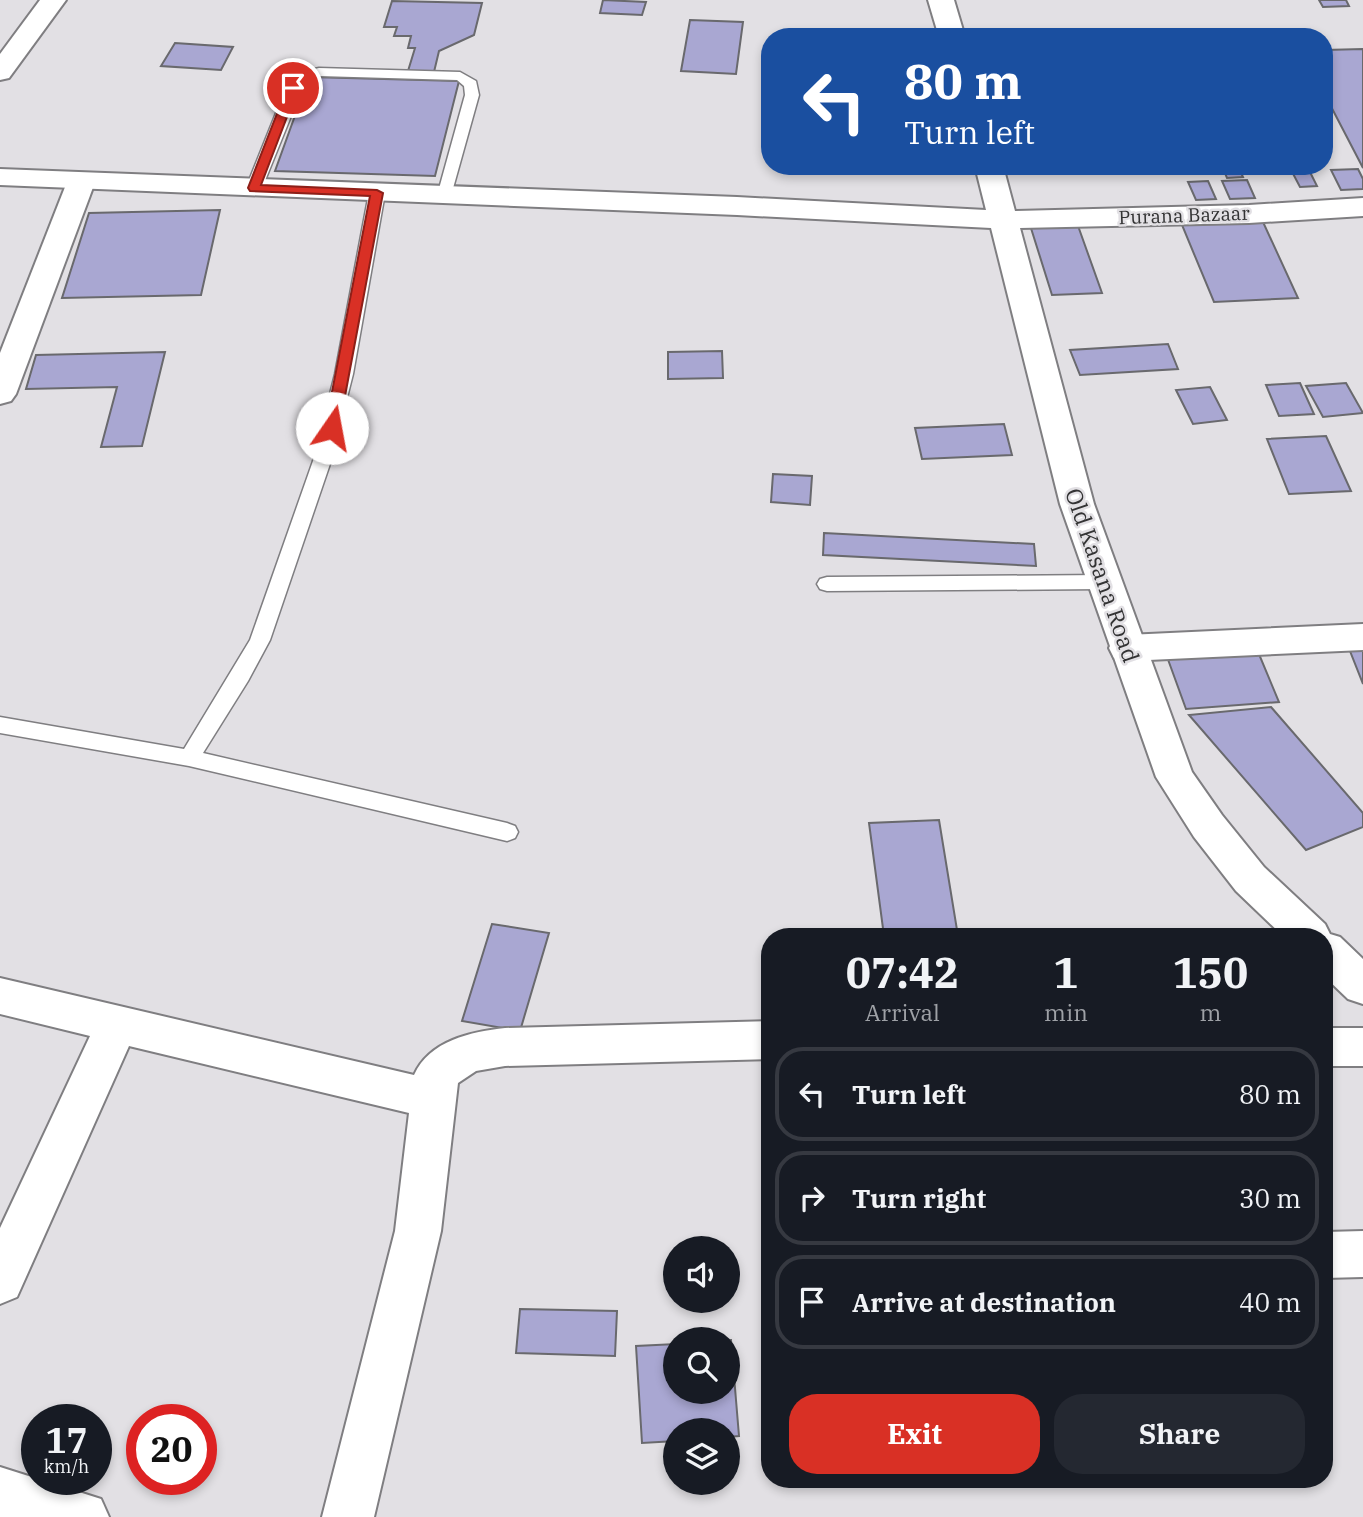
<!DOCTYPE html>
<style>
body{margin:0;font-family:"IBM Plex Serif",serif;background:#242831;color:#f1f3f6;height:100vh;display:flex;flex-direction:column;font-size:26px;white-space:nowrap}
*{box-sizing:border-box;margin:0}
p{font-size:23px;color:#9ea1a6}
.icon{flex:none;width:38px;height:38px;fill:none;stroke:currentColor;stroke-width:2;stroke-linecap:round;stroke-linejoin:round}
.map{position:relative;flex:1;overflow:hidden}
.drawer{position:absolute;left:761px;top:928px;width:572px;height:560px;display:flex;flex-direction:column;background:#171b24;border-radius:28px;box-shadow:0 4px 10px #0003}
.drawer>*{flex:none}
.top-card{position:absolute;left:761px;top:28px;width:572px;height:147px;border-radius:28px;box-shadow:0 4px 10px #0003;background:#1a4fa0;color:#fff;overflow:hidden}
.controls{position:absolute;left:663px;top:1236px;display:grid;gap:14px}
.controls a{display:grid;place-items:center;width:77px;height:77px;border-radius:50%;background:#171b24;box-shadow:0 4px 10px #0003;font-size:35px}
.speed{position:absolute;left:21px;top:1404px;display:flex;gap:14px;font-size:35px;font-weight:700;text-align:center}
.speed>*{display:grid;place-content:center;width:91px;height:91px;border-radius:50%;background:#171b24;box-shadow:0 4px 10px #0003;line-height:1}
.speed small{font-size:18px;font-weight:400}
.speed .limit{border:10px solid #d22;background:#fff;color:#111}
.pin{position:absolute;display:grid;place-items:center;width:60px;height:60px;color:#fff;margin:-30px;border:4px solid #fff;border-radius:50%;box-shadow:0 2px 7px #0007}
.me{position:absolute;width:77px;margin:-38px;rotate:12deg;stroke-linejoin:round;filter:drop-shadow(0 0 5px #0008)}
.turn{display:flex;align-items:center;gap:24px;height:147px;padding:0 28px;font-size:32px}
.turn .icon{width:91px;height:91px;stroke-width:2.5}
.turn b{display:block;font-size:49px;line-height:60px}
.eta{display:flex;justify-content:space-evenly;align-items:center;height:119px;text-align:center}
.eta b{font-size:42px;font-weight:700;line-height:49px}
.cta{display:flex;gap:14px;margin-top:auto;padding:14px 28px}
.cta a{flex:1;height:80px;border-radius:28px;background:#d93025;color:#fff;font-size:28px;font-weight:700;line-height:80px;text-align:center}
.cta a+a{background:#242831;color:#f1f3f6}
ul{padding:0;list-style:none}
li{display:flex;align-items:center;gap:21px;height:94px;margin:0 14px 10px;padding:0 14px;border:4px solid #363941;border-radius:28px}
li div{flex:1}
li b{display:block;font-size:26px}
li em{font-style:normal}
.map>svg:first-child{display:block}
</style>
<div class="map">
<svg width="1363" height="1517" viewBox="0 0 1363 1517">
<rect width="100%" height="100%" fill="#e2e0e4"/>
<g fill="#a9a7d2" stroke="#69696d" stroke-width="2">
<path d="M603 0 646 2 642 15 600 13Z"/>
<path d="M1319 0H1346L1349 6 1323 7Z"/>
<path d="M392 1 482 3 474 35 439 51 434 72 408 71 415 48H408L411 36H394L397 27H384Z"/>
<path d="M690 20 743 22 736 74 681 71Z"/>
<path d="M175 43 233 47 221 70 161 66Z"/>
<path d="M1363 49V168L1325 95V50Z"/>
<path d="M309 77 459 81 435 176 275 171Z"/>
<path d="M1222 166H1238L1243 177 1227 178Z"/>
<path d="M1289 166H1307L1317 186 1300 187Z"/>
<path d="M1358 169 1363 179V189L1341 190 1331 170Z"/>
<path d="M1247 180 1255 198 1230 199 1222 181Z"/>
<path d="M1208 181 1216 199 1196 200 1188 182Z"/>
<path d="M220 210 201 295 62 298 89 213Z"/>
<path d="M1263 222 1298 298 1214 302 1182 225Z"/>
<path d="M1077 223 1102 293 1052 295 1030 225Z"/>
<path d="M1168 344 1178 369 1080 375 1070 350Z"/>
<path d="M722 351 723 378 668 379V352Z"/>
<path d="M165 352 142 446 101 447 117 387 26 389 36 355Z"/>
<path d="M1300 383 1314 414 1279 416 1266 385Z"/>
<path d="M1346 383 1363 413 1323 417 1306 386Z"/>
<path d="M1210 387 1227 420 1193 424 1176 390Z"/>
<path d="M1004 424 1012 455 922 459 915 428Z"/>
<path d="M1326 436 1351 491 1289 494 1267 439Z"/>
<path d="M773 474 812 476 810 505 771 502Z"/>
<path d="M824 533 1034 544 1036 566 823 555Z"/>
<path d="M1348 646H1363V684Z"/>
<path d="M1256 647 1279 702 1186 709 1166 654Z"/>
<path d="M1271 707 1363 813V827L1306 850 1189 715Z"/>
<path d="M939 820 958 936H884L869 823Z"/>
<path d="M492 924 549 933 520 1031 462 1021Z"/>
<path d="M520 1309 617 1311 615 1356 516 1353Z"/>
<path d="M728 1340H731L739 1436 728 1437V1430H676V1441L642 1443 636 1346 676 1344V1391H728Z"/>
</g>
<g fill="none" stroke-linecap="round" stroke-linejoin="round">
<g stroke="#7f7e81" stroke-width="3">
<g id="lane">
<path d="M319 68 460 72 476 81 479 95 450 199H440L437 196 465 95 464 86 457 80 319 76 306 79 262 188 254 193 249 191 246 188 286 88 296 73Z"/>
<path d="M377 188 385 193 353 374 331 461 270 640 248 681 203 753 507 823 515 826 518 832 515 838 507 841 189 766 0 733V717L184 749 250 640 313 461 335 374 369 193Z"/>
<path d="M1104 575 1111 577 1114 582 1111 587 1104 589 827 591 820 589 817 584 820 579 827 577Z"/>
</g>
</g>
<g stroke="#7f7e81" stroke-width="4">
<g id="street">
<path d="M40 0H66L9 78 0 80V54Z"/>
<path d="M81 174 91 176 95 182 16 394 11 401 0 404V353L67 182 71 176Z"/>
<path d="M1363 624V650L1127 661 1114 658 1109 648 1114 638 1127 635Z"/>
<path d="M0 978 414 1075C430 1040 471 1032 505 1028L770 1021V1059L505 1066 476 1071 458 1083 441 1231 374 1517H322L395 1231 409 1113 129 1046 17 1297 0 1304V1228L90 1036 0 1014Z"/>
<rect x="1325" y="1028" width="38" height="38"/>
<path d="M1363 1231V1277L1325 1278V1232Z"/>
<path d="M0 1467 101 1499 109 1517H0Z"/>
</g>
</g>
<g stroke="#7f7e81" stroke-width="4">
<g id="secondary">
<path d="M928 0H954L965 37H939Z"/>
<path d="M975 166H1003L1015 211 1249 205 1363 198V216L1249 223 1020 228 1094 504 1192 772 1222 815 1264 867 1325 924 1330 934 1340 937 1363 959V1004L1348 999 1325 977V936H1283L1236 891 1194 837 1156 777 1060 504 991 228 737 215 0 185V169L737 197 986 210Z"/>
</g>
</g>
<use href="#lane" fill="#fff" fill-rule="evenodd"/>
<use href="#street" fill="#fff" fill-rule="evenodd"/>
<use href="#secondary" fill="#fff" fill-rule="evenodd"/>
</g>
<path fill="#d93025" stroke="#8d1f18" stroke-width="2" d="M293 84 298 88 261 185 377 190 383 193 339 428 332 432 325 428 370 196 250 191 248 188 287 88Z"/>
<g text-anchor="middle" dominant-baseline="central" stroke-width="5" stroke-linejoin="round" paint-order="stroke">
<g font-size="19" fill="#333334" stroke="#e2e0e4">
<text transform="translate(1184 215) rotate(-2)">Purana Bazaar</text>
</g>
<g font-size="23" fill="#333334" stroke="#e2e0e4">
<text transform="translate(1103 575) rotate(71)">Old Kasana Road</text>
</g>
</g>
</svg>
<div class="controls">
<a><svg class="icon" aria-label="sound" viewBox="0 0 24 24"><path d="M4 9h4l5-4v14l-5-4H4zM17 9q2 3 0 6"/></svg></a>
<a><svg class="icon" aria-label="search" viewBox="0 0 24 24"><circle cx="10" cy="10" r="6"/><path d="M15 15l6 6"/></svg></a>
<a><svg class="icon" aria-label="layers" viewBox="0 0 24 24"><path d="M12 4l9 5-9 5-9-5zM3 14l9 5 9-5"/></svg></a>
</div>
<div class="speed"><div>17<small>km/h</small></div><div class="limit">20</div></div>
<div class="pin" style="left:293px;top:88px;background:#d93025"><svg class="icon" aria-label="arrive" viewBox="0 0 24 24"><path d="M6 21V4h12l-3 4 3 4H6"/></svg></div>
<svg class="me" style="left:332px;top:428px" viewBox="-20 -20 40 40"><circle r="19" fill="#fff"/><path d="M0-13L10 11 0 6-10 11z" fill="#d93025"/></svg>
<div class="top-card">
<div class="turn"><svg class="icon" aria-label="left" viewBox="0 0 24 24"><path d="M17 20v-9H6M10 6l-5 5 5 5"/></svg><div><b>80 m</b>Turn left</div></div>
</div>
<section class="drawer">
<div class="eta">
<div><b>07:42</b><p>Arrival</p></div>
<div><b>1</b><p>min</p></div>
<div><b>150</b><p>m</p></div>
</div>
<ul>
<li><svg class="icon" aria-label="left" viewBox="0 0 24 24"><path d="M17 20v-9H6M10 6l-5 5 5 5"/></svg><div><b>Turn left</b></div><em>80 m</em></li>
<li><svg class="icon" aria-label="right" viewBox="0 0 24 24"><path d="M7 20v-9h11M14 6l5 5-5 5"/></svg><div><b>Turn right</b></div><em>30 m</em></li>
<li><svg class="icon" aria-label="arrive" viewBox="0 0 24 24"><path d="M6 21V4h12l-3 4 3 4H6"/></svg><div><b>Arrive at destination</b></div><em>40 m</em></li>
</ul>
<div class="cta"><a>Exit</a><a>Share</a></div>
</section>
</div>
